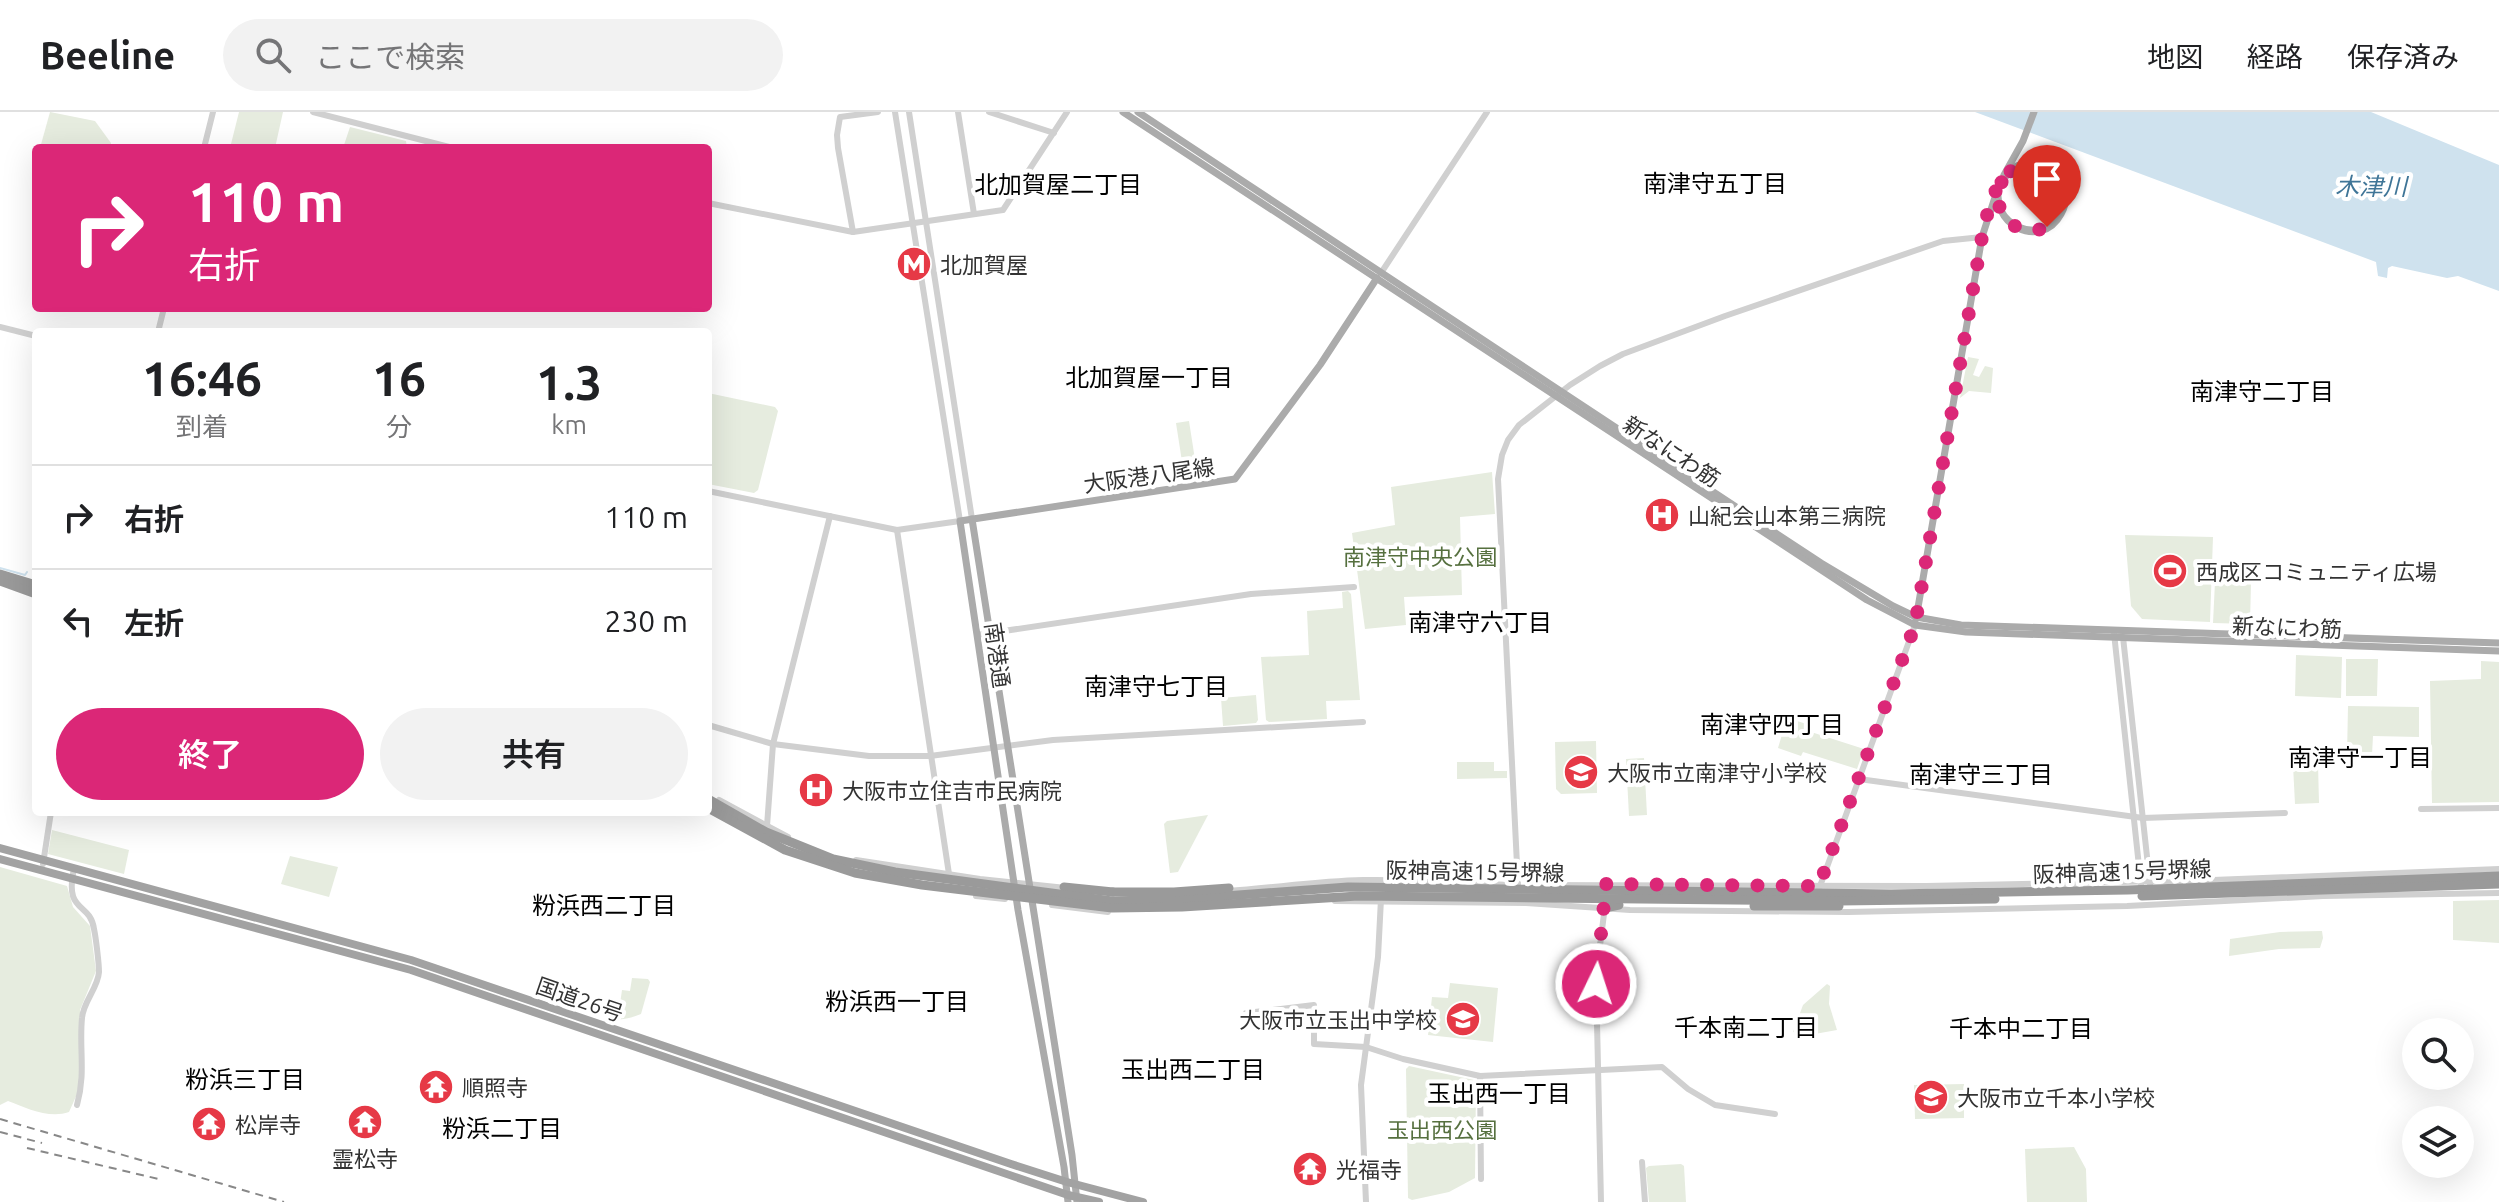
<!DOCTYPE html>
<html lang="ja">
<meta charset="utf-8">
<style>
body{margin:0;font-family:Ubuntu,"Noto Sans JP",sans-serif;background:#f2f2f2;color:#202124;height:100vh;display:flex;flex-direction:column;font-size:30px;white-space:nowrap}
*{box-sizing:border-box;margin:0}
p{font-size:26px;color:#757577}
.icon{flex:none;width:44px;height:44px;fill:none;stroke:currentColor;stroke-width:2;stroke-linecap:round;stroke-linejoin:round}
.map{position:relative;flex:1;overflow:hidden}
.drawer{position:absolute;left:32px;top:216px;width:680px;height:488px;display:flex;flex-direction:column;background:#fff;border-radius:8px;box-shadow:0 8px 32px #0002}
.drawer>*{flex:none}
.banner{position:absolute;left:32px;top:32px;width:680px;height:168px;border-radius:8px;box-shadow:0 8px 32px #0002;background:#db2777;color:#fff;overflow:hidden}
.buttons{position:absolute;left:2402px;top:906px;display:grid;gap:16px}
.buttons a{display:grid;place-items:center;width:72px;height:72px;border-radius:50%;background:#fff;box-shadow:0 8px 32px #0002;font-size:40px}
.pin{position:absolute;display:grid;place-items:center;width:68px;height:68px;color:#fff;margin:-82px -34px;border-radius:50% 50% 50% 0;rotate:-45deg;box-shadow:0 0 8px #0007}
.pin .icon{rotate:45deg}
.me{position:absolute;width:88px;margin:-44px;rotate:4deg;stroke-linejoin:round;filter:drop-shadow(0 0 6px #0008)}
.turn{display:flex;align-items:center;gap:28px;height:168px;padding:0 24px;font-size:36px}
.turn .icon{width:104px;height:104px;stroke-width:2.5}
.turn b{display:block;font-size:56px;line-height:68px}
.eta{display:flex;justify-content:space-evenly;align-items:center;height:136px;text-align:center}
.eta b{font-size:48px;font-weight:600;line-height:56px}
.primary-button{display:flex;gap:16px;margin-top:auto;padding:16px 24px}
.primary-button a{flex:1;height:92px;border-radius:48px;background:#db2777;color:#fff;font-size:32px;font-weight:600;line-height:92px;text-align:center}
.primary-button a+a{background:#f2f2f2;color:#202124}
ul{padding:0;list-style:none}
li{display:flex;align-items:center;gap:24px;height:104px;padding:0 24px;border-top:2px solid #e0e0e0}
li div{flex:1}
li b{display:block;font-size:30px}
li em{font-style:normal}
header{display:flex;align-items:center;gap:48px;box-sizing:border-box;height:112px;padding:0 40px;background:#fff;border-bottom:2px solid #e0e0e0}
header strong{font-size:38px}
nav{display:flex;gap:44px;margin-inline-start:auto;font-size:28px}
.search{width:560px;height:72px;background:#f2f2f2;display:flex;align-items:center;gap:20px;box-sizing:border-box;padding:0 28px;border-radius:44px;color:#757577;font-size:30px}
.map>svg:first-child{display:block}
</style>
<header>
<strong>Beeline</strong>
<div class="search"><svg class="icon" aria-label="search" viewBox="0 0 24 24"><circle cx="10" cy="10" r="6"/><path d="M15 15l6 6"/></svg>ここで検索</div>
<nav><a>地図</a><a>経路</a><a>保存済み</a></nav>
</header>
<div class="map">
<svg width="2499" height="1090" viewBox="0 0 2499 1090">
<rect width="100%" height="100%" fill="#fff"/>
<g fill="#e6ecdf">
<path d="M50 0 95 9 111 31 110 36H40Z"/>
<path d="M239 0H283L275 36H230Z"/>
<path d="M350 15 406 29 407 36H343Z"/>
<path d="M1968 245 1979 247 1973 263 1979 265 1985 254 1993 256 1991 281 1969 279 1960 286Z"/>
<path d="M708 281 775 295 778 299 758 378 754 381 708 372Z"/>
<path d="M1189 309 1198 367 1185 369 1176 311Z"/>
<path d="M1492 360 1495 402 1460 405 1462 483 1404 485 1406 513 1365 517 1352 421 1395 413 1391 375Z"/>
<path d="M2125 423 2213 425 2210 510 2142 507 2131 494Z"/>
<path d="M2215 470 2251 471 2250 512 2213 511Z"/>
<path d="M1348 479 1351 482 1360 588 1326 589 1327 607 1269 610 1266 608 1261 545 1309 543 1307 499 1343 496 1342 480Z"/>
<path d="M2296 543 2342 545 2341 586 2295 584Z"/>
<path d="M2346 547H2378L2377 584H2346Z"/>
<path d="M2481 549 2499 550V690L2432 691 2430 569 2481 567Z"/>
<path d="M1256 583 1258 608 1256 611 1223 614 1221 586Z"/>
<path d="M2348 594 2419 595V625L2373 624 2372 643H2347Z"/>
<path d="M1787 606 1810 613 1808 619 1864 637 1857 657 1803 640 1801 644 1778 636Z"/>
<path d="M1596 629 1597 681 1561 682 1556 677 1555 630Z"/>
<path d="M1644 646 1647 703 1629 704 1626 647Z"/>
<path d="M1457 650H1494V659H1507V666L1457 667Z"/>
<path d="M2318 652 2319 691 2295 692 2293 653Z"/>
<path d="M1208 703 1178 760 1170 761 1164 712 1167 709Z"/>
<path d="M52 718 129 738 124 762 48 742Z"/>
<path d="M290 744 338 755 329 785 281 772Z"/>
<path d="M0 755 67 774 73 795 90 814 96 859 80 898 81 956 78 980 69 1000C49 1007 26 996 8 989L0 993Z"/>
<path d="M2499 788V831L2453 828V789Z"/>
<path d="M2322 819 2323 826 2320 836 2279 837 2229 844 2230 827 2280 820Z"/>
<path d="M632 866 648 867 650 870 641 902C629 907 618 909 605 906L608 890 620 892 622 878 630 879Z"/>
<path d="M1450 871 1498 876 1493 930 1428 923 1432 885 1448 886Z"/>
<path d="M1827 872 1830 874 1829 892 1837 918 1809 923 1793 920 1803 893Z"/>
<path d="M1409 954 1474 968 1476 972 1475 1066 1449 1080 1412 1088 1408 1086 1406 957Z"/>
<path d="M1964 972V1006L1915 1007 1914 973Z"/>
<path d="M2074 1035 2086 1057 2087 1090H2027L2025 1037Z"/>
<path d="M1681 1052 1684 1054 1686 1090H1649L1646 1056 1649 1054Z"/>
</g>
<path fill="#cfe2ee" d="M1975 0H2371L2499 53V179L2458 164 2447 166 2392 154 2388 156 2387 166 2378 164 2376 150Z"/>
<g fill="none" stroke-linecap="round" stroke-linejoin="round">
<path stroke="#cfe2ee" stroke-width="2" d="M0 456 25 463 27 460"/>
<g stroke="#d0d0d0" stroke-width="6">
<path d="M313 0 453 36"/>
<path d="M909 0 972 407"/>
<path d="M958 0 974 102"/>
<path d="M989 0 1054 21"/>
<path d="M204 36 213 0"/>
<path d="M708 91 853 120 1003 98 1067 0"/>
<path d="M853 120 838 36 837 23 840 5 878 0"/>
<path d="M1381 161 1487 0"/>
<path d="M0 215 36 224"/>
<path d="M158 220 164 196"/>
<path d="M708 379 897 418 960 409 895 0"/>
<path d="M897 418 949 762"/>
<path d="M2114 521 2141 773"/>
<path d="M977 523 1251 482 1354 475"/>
<path d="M2123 525 2150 772"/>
<path d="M708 613 773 632 869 644H930L1053 628 1363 610"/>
<path d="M1859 667 2143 706 2285 701"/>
<path d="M719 688 788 725"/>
<path d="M2421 697 2499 696"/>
<path d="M767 714 773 632 830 404"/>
<path d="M856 748 980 767 1066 776"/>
<path d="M43 752 51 700"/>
<path d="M74 757C64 802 90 789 94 817 96 826 99 852 99 860 98 876 83 890 82 906 79 937 86 961 77 993"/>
<path d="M1518 773 1498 367 1502 343 1508 328 1519 313 1570 273 1600 254 1623 242 1725 204 1943 129 1982 125"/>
<path d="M1527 773 1926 774 2213 768 2499 757"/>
<path d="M1819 777 1915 513"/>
<path d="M1228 779C1273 776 1317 769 1363 768 1413 767 1462 771 1512 773"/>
<path d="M976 784 1005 787"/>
<path d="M1335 789 1526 791 1630 798 1848 800 2127 794 2323 784 2499 781"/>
<path d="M1052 793 1108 800"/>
<path d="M1246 901 1314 893V932L1366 935 1403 947 1480 964 1662 955 1688 977 1715 993 1775 1002"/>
<path d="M1480 964 1481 1067"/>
<path d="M1642 1050 1645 1090"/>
<path d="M1366 1090 1361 973 1378 845 1381 787"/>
<path d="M1601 1090 1596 865 1605 794"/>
</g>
<g stroke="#ababab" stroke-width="7">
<path d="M1123 0 1867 488 1915 513 1966 520 2499 539"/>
<path d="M1138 0 1821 451 1893 494 1916 505 1961 513 2499 531"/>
<path d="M2004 63 2023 29 2034 0"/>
<path d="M972 407 1072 1043 1077 1090"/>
<path d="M1916 507 1982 125 1998 76"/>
<path d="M1068 1090 1064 1055 1018 798 960 409 1235 367 1320 253 1377 166"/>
</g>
<g stroke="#a2a2a2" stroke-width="8">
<path d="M0 736 411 848 1011 1052 1067 1070 1143 1090"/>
<path d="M0 747 411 858 1068 1083 1099 1090"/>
</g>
<g stroke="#9a9a9a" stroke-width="9">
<path d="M0 462 36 473"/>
<path d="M0 469 36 482"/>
<path d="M1064 775 1113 780"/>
<path d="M1605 796 1619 793"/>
</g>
<g stroke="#888" stroke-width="2" stroke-dasharray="8 6" stroke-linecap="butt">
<path d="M0 1007 284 1090"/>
<path d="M0 1020 42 1031"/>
<path d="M27 1036 163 1068"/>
</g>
<path stroke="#ababab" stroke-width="7" d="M2000 71C1987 113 2041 139 2061 102 2084 61 2017 29 2000 72 1985 112 2045 138 2062 99 2080 60 2024 32 2001 71"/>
<g stroke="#9a9a9a" stroke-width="9">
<path d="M708 687 766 720 833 747 895 760 1112 789 1184 787 1348 775 1891 782 2128 778 2499 764"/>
<path d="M708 696 785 738 855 761 922 773 1112 796 1182 795 1358 784 1839 789 1995 787"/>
<path d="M1113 780H1174L1229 776"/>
<path d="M2142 784 2499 772"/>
<path d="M1754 794H1839"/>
</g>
</g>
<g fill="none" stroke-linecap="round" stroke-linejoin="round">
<path stroke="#db2777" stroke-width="14" stroke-dasharray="0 25.2" d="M1596 872 1606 772 1819 774 1915 513 1982 125C1987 102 1993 70 2015 56 1978 80 2007 132 2047 115"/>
</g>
<defs>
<g id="metro-disc" transform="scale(1.8)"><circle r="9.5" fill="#e63946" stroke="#fff"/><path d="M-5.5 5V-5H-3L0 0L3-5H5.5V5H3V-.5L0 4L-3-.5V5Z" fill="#fff"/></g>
<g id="hospital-disc" transform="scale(1.8)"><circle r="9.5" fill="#e63946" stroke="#fff"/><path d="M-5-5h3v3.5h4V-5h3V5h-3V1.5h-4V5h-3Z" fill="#fff"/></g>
<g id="stadium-disc" transform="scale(1.8)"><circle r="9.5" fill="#e63946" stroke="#fff"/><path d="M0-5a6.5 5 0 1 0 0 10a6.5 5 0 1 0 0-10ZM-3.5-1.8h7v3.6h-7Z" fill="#fff"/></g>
<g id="school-disc" transform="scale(1.8)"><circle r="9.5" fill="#e63946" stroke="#fff"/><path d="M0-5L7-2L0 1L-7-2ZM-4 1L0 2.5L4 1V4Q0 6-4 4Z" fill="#fff"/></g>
<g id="temple-disc" transform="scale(1.8)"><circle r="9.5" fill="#e63946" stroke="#fff"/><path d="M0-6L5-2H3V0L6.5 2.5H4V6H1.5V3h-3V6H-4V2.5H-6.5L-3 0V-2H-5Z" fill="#fff"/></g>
</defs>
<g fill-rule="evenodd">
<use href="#metro-disc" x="914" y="152"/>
<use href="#hospital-disc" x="1662" y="403"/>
<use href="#stadium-disc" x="2170" y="459"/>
<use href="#school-disc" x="1581" y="660"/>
<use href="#hospital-disc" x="816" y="678"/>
<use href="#school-disc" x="1463" y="907"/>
<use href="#temple-disc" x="436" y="975"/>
<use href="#school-disc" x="1931" y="985"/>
<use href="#temple-disc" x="365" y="1010"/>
<use href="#temple-disc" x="209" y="1012"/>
<use href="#temple-disc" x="1310" y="1057"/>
</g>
<g text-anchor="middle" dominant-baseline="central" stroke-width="8" stroke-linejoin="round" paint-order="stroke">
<g font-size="22" fill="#333" stroke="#fff" text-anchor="start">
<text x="940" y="152">北加賀屋</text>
<text x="1688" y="403">山紀会山本第三病院</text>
<text x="2196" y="459">西成区コミュニティ広場</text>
<text x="1607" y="660">大阪市立南津守小学校</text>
<text x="842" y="678">大阪市立住吉市民病院</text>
<text x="1437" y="907" text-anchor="end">大阪市立玉出中学校</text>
<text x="462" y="975">順照寺</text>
<text x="1957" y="985">大阪市立千本小学校</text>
<text x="235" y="1012">松岸寺</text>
<text x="365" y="1046" text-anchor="middle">霊松寺</text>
<text x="1336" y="1057">光福寺</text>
</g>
<g font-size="22" fill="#333" stroke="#fff">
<text transform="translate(1672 339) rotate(33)">新なにわ筋</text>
<text transform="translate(1149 363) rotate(-8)">大阪港八尾線</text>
<text transform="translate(2287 515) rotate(2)">新なにわ筋</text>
<text transform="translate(998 543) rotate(82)">南港通</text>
<text transform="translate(1475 759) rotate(1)">阪神高速15号堺線</text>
<text transform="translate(2122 759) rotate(-2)">阪神高速15号堺線</text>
<text transform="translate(580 887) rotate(19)">国道26号</text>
</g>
<g font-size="22" fill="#56703f" stroke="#fff">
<text x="1420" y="444">南津守中央公園</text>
<text x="1442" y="1017">玉出西公園</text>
</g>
<g font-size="24" fill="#000" stroke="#fff">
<text x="1715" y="71">南津守五丁目</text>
<text x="1058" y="72">北加賀屋二丁目</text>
<text x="1149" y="265">北加賀屋一丁目</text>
<text x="2262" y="279">南津守二丁目</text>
<text x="1480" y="510">南津守六丁目</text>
<text x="1156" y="574">南津守七丁目</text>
<text x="1772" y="612">南津守四丁目</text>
<text x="2360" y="645">南津守一丁目</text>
<text x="1981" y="662">南津守三丁目</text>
<text x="604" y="793">粉浜西二丁目</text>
<text x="897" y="889">粉浜西一丁目</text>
<text x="1746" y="915">千本南二丁目</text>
<text x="2021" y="916">千本中二丁目</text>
<text x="1193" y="957">玉出西二丁目</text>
<text x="245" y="967">粉浜三丁目</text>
<text x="1499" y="981">玉出西一丁目</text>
<text x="502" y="1016">粉浜二丁目</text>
</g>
<g font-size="24" font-style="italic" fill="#3f7597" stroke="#fff">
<text x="2371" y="74">木津川</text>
</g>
</g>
</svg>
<div class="buttons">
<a><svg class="icon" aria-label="search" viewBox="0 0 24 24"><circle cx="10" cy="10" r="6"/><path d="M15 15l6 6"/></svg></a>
<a><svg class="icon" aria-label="layers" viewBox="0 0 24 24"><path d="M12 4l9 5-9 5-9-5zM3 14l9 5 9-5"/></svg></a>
</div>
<div class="pin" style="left:2047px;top:115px;background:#d93025"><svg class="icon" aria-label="arrive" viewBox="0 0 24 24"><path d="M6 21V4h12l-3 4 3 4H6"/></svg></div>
<svg class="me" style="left:1596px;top:872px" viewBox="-20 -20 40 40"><circle r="17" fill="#db2777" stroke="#fff" stroke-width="3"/><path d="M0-11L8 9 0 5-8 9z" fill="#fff"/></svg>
<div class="banner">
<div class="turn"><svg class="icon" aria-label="right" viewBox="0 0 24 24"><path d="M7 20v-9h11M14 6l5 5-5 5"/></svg><div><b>110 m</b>右折</div></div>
</div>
<section class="drawer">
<div class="eta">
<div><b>16:46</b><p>到着</p></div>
<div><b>16</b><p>分</p></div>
<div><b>1.3</b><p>km</p></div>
</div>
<ul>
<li><svg class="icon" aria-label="right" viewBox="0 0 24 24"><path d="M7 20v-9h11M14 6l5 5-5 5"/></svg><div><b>右折</b></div><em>110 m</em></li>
<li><svg class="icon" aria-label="left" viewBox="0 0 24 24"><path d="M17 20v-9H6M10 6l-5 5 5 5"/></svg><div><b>左折</b></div><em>230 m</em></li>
</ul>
<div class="primary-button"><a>終了</a><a>共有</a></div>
</section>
</div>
